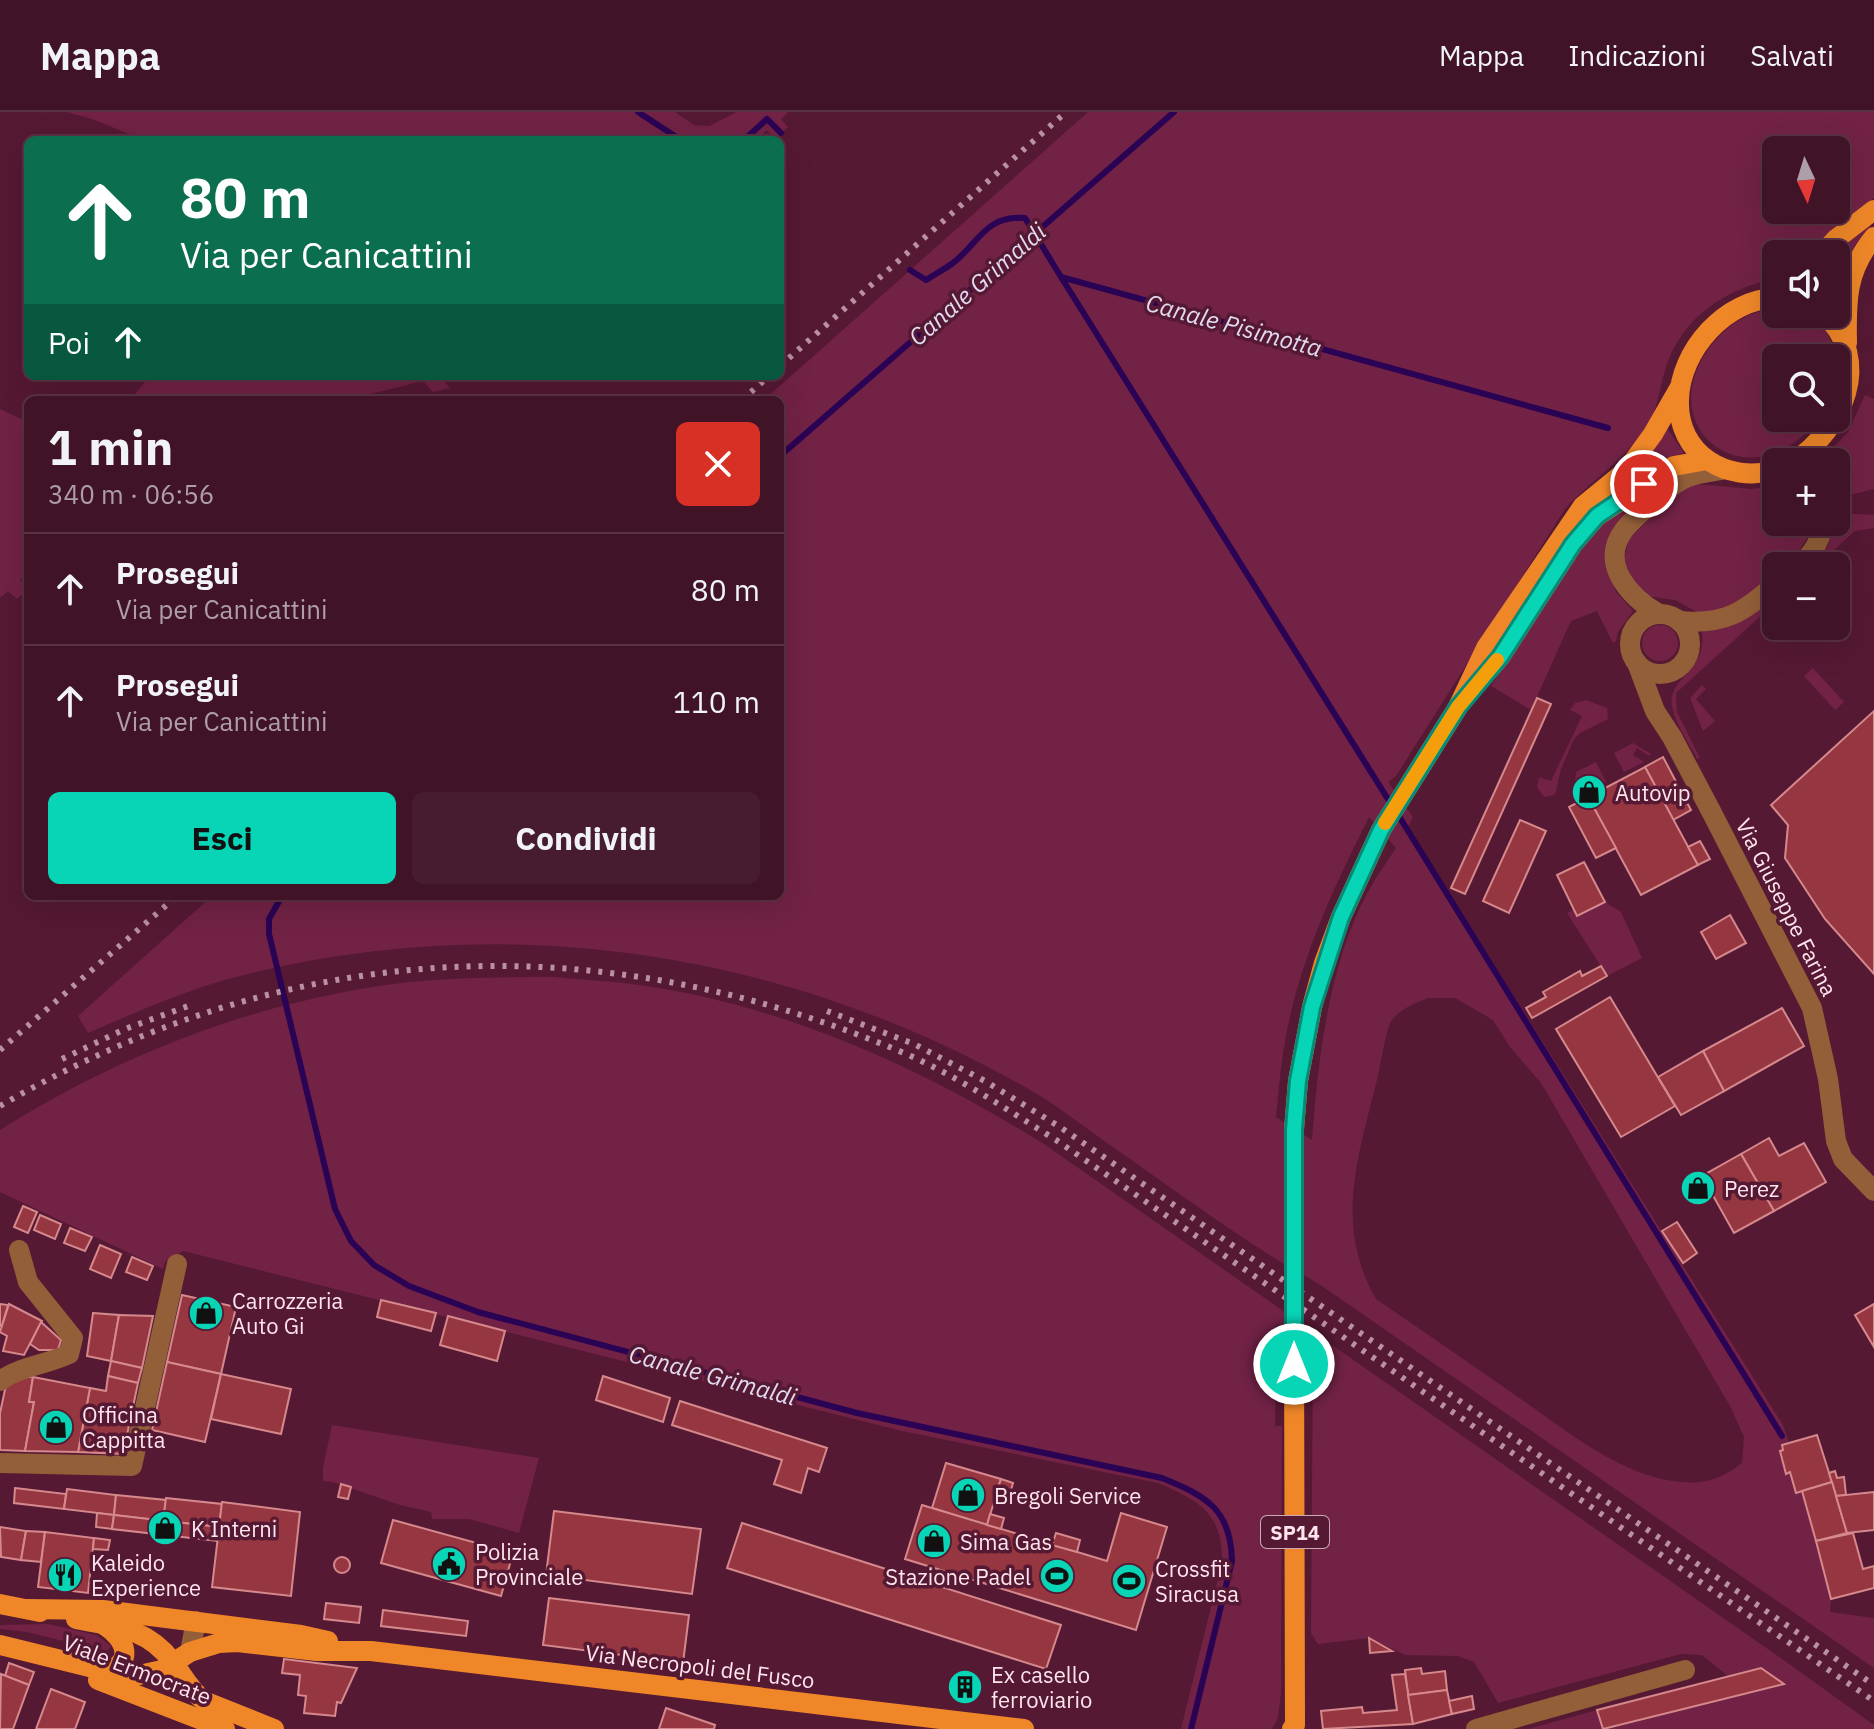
<!DOCTYPE html>
<html lang="it">
<meta charset="utf-8">
<style>
body{margin:0;font-family:"IBM Plex Sans",sans-serif;background:#471c2e;color:#f1f3f6;height:100vh;display:flex;flex-direction:column;font-size:30px;white-space:nowrap}
*{box-sizing:border-box;margin:0}
p{font-size:26px;color:#ae9ea7}
.icon{flex:none;width:44px;height:44px;fill:none;stroke:currentColor;stroke-width:2;stroke-linecap:round;stroke-linejoin:round}
.map{position:relative;flex:1;overflow:hidden}
.drawer{position:absolute;left:24px;top:284px;width:760px;height:504px;display:flex;flex-direction:column;background:#401326;border-radius:12px;box-shadow:0 8px 32px #0002,0 0 0 2px #593243}
.drawer>*{flex:none}
.banner{position:absolute;left:24px;top:24px;width:760px;height:244px;border-radius:12px;box-shadow:0 8px 32px #0002,0 0 0 2px #593243;background:#0b6e4f;color:#fff;overflow:hidden}
.needle{width:52px;rotate:176deg}
.tools{position:absolute;left:1762px;top:24px;display:grid;gap:16px}
.tools a{display:grid;place-items:center;width:88px;height:88px;border-radius:12px;background:#401326;box-shadow:0 8px 32px #0002,0 0 0 2px #593243;font-size:40px}
.pin{position:absolute;display:grid;place-items:center;width:68px;height:68px;color:#fff;margin:-34px;border:4px solid #fff;border-radius:50%;box-shadow:0 2px 8px #0007}
.me{position:absolute;width:88px;margin:-44px;rotate:0deg;stroke-linejoin:round;filter:drop-shadow(0 0 6px #0008)}
.turn{display:flex;align-items:center;gap:28px;height:168px;padding:0 24px;font-size:36px}
.turn .icon{width:104px;height:104px;stroke-width:2.5}
.turn b{display:block;font-size:56px;line-height:68px}
.then{display:flex;align-items:center;height:76px;padding:0 24px;background:#0003;gap:16px;font-size:30px}
.round{display:grid;place-items:center;flex:none;width:84px;height:84px;border-radius:12px;background:#471c2e}
.summary{display:flex;align-items:center;justify-content:space-between;height:136px;padding:0 24px}
h1{font-size:48px;font-weight:700;line-height:60px}
.cta{display:flex;gap:16px;margin-top:auto;padding:16px 24px}
.cta a{flex:1;height:92px;border-radius:12px;background:#07d5b6;color:#111;font-size:32px;font-weight:700;line-height:92px;text-align:center}
.cta a+a{background:#471c2e;color:#f1f3f6}
ul{padding:0;list-style:none}
li{display:flex;align-items:center;gap:24px;height:112px;padding:0 24px;border-top:2px solid #593243}
li div{flex:1}
li b{display:block;font-size:30px}
li em{font-style:normal}
header{display:flex;align-items:center;gap:48px;box-sizing:border-box;height:112px;padding:0 40px;background:#401326;border-bottom:2px solid #593243}
header strong{font-size:38px}
nav{display:flex;gap:44px;margin-inline-start:auto;font-size:28px}
.map>svg:first-child{display:block}
</style>
<header>
<strong>Mappa</strong>
<nav><a>Mappa</a><a>Indicazioni</a><a>Salvati</a></nav>
</header>
<div class="map">
<svg width="1874" height="1617" viewBox="0 0 1874 1617">
<rect width="100%" height="100%" fill="#561933"/>
<g fill="#712245" fill-rule="evenodd">
<path d="M67 0H675L694 13 709 14 737 0H788L781 7 788 15 775 27 767 18 756 28H144L92 7Z"/>
<path d="M1088 0H1874V86L1834 115 1810 142H1776V166C1726 177 1683 204 1666 255 1659 277 1658 300 1644 319 1622 350 1590 369 1565 397L1396 664 1388 670 1413 705 1408 715 1783 1313 1789 1331 1782 1333 1783 1338 1780 1340 1786 1361 1790 1360 1802 1379 1831 1487 1830 1500 1874 1506V1556L1319 1172C1244 1131 1177 1079 1107 1031 1086 1016 1064 999 1042 985 800 842 517 795 244 863 190 876 139 899 88 921L78 904 212 784H780V288H764ZM1776 38H1836V98H1776ZM1369 705 1396 736C1387 750 1377 763 1369 778 1329 849 1318 948 1312 1028L1276 1005C1279 976 1281 947 1287 919 1302 843 1335 773 1369 705ZM1428 886H1455L1493 908 1510 935 1541 971 1730 1294 1744 1325 1742 1351C1719 1369 1702 1373 1673 1369 1615 1360 1565 1317 1518 1285 1471 1252 1424 1220 1376 1187 1334 1114 1358 1044 1377 968 1381 953 1385 919 1392 908 1400 897 1416 891 1428 886Z"/>
<path d="M1868 111 1871 114C1848 137 1840 161 1836 193V142H1834Z"/>
<path d="M1776 196V202C1784 202 1794 201 1801 202 1830 207 1840 246 1836 269V246H1776V306H1819C1751 396 1645 316 1713 231 1731 210 1749 200 1776 196Z"/>
<path d="M150 264H460L442 267 450 276 433 280 423 269 346 288H130Z"/>
<path d="M1865 283 1874 287V377L1850 383 1836 382V350H1820L1848 320Z"/>
<path d="M0 297 28 310V461L20 468 28 476 17 487 8 479 0 486Z"/>
<path d="M1666 315 1684 341 1659 349 1616 374Z"/>
<path d="M1664 365 1606 454 1616 480 1633 499 1618 520 1616 529 1613 531 1597 499 1571 509 1531 598 1491 574 1584 429 1595 417Z"/>
<path d="M1697 372 1751 377 1776 374V410H1815C1807 429 1799 440 1783 454H1776V460L1741 490 1709 502 1697 500 1675 488 1647 484 1628 464 1624 448 1628 428 1676 381Z"/>
<path d="M1836 401 1874 403V416L1855 419 1816 454H1809L1828 433 1833 410H1836Z"/>
<path d="M1776 483V490L1676 581 1677 600 1700 646 1697 647C1689 631 1675 612 1672 594 1668 564 1707 561 1702 520 1737 514 1750 506 1776 483Z"/>
<circle cx="1660" cy="531" r="18"/>
<path d="M1813 556 1844 590 1835 598 1804 564Z"/>
<path d="M1702 573 1706 577 1696 587 1715 609 1703 619 1690 586Z"/>
<path d="M1586 588 1607 596 1608 607 1580 621 1574 627 1561 657 1555 683 1544 685 1537 675 1539 665 1551 669 1582 604 1570 598 1575 591Z"/>
<path d="M1633 631 1651 642 1649 644 1637 636 1633 643 1644 650 1624 660 1614 641Z"/>
<path d="M1596 650 1606 670 1586 680 1587 665H1579L1578 680H1574L1576 660Z"/>
<path d="M1605 790 1621 800 1642 846 1607 864 1567 801 1574 797 1578 804Z"/>
<path d="M555 865C583 868 612 869 640 873 786 894 920 955 1044 1032L1785 1549 1874 1613V1617H1607L1783 1572 1761 1556 1729 1565 1702 1543 1681 1542 1498 1591 1474 1550 1458 1544 1405 1543 1369 1526 1318 1532 1311 1521 1313 1232 1277 1212 1275 1314H1282L1281 1580 1278 1606 1272 1617H1181L1222 1450C1223 1401 1199 1389 1158 1371L902 1319 183 1139 165 1150 163 1157 0 1080V1018C124 940 263 887 409 870 457 865 507 865 555 865Z"/>
<path d="M332 1313 539 1346 519 1421 469 1407H432L431 1400 400 1393 333 1370 323 1369V1356Z"/>
<path d="M48 1512 96 1523 111 1534 108 1538 102 1539 27 1520 0 1517V1513Z"/>
<path d="M1597 1598 1603 1617H1528Z"/>
</g>
<g fill="none" stroke-linecap="round" stroke-linejoin="round">
<g stroke="#2a0354" stroke-width="6">
<path d="M638 0 681 28"/>
<path d="M744 28 767 7 781 21"/>
<path d="M910 158 926 168C935 162 945 157 953 151 979 131 985 103 1025 106L1061 165 1608 316"/>
<path d="M1061 165 1391 692"/>
<path d="M780 344 1174 0"/>
<path d="M1397 701 1782 1324"/>
<path d="M282 784 269 807V822L335 1097 351 1129 374 1153 409 1174 478 1200 857 1301 1162 1366C1206 1384 1231 1397 1232 1449L1191 1617"/>
</g>
</g>
<g fill="#963641" stroke="#d6898c" stroke-width="2">
<path d="M1537 586 1551 592 1465 782 1451 776Z"/>
<path d="M1874 599V862L1825 807 1785 746 1788 713 1771 693Z"/>
<path d="M1663 645 1691 698 1673 708 1645 655Z"/>
<path d="M1645 655 1698 753 1641 783 1588 685Z"/>
<path d="M1588 685 1616 736 1596 746 1569 695Z"/>
<path d="M1520 708 1546 719 1509 801 1483 789Z"/>
<path d="M1700 729 1710 747 1698 753 1688 735Z"/>
<path d="M1584 750 1605 790 1577 804 1557 763Z"/>
<path d="M1730 803 1746 831 1716 847 1701 820Z"/>
<path d="M1601 854 1607 864 1532 906 1526 896 1546 885 1543 880 1580 859 1582 864Z"/>
<path d="M1610 885 1675 994 1621 1025 1556 917Z"/>
<path d="M1782 896 1804 934 1724 979 1703 939Z"/>
<path d="M1703 939 1724 979 1681 1003 1658 965Z"/>
<path d="M1769 1026 1779 1044 1804 1031 1826 1070 1774 1099 1741 1042Z"/>
<path d="M1741 1042 1774 1099 1734 1121 1702 1064Z"/>
<path d="M23 1094 37 1100 28 1121 14 1115Z"/>
<path d="M40 1103 61 1112 55 1127 34 1118Z"/>
<path d="M1677 1110 1697 1141 1683 1151 1662 1119Z"/>
<path d="M70 1116 92 1125 85 1139 64 1131Z"/>
<path d="M100 1133 121 1142 111 1166 90 1157Z"/>
<path d="M132 1145 153 1154 147 1168 126 1160Z"/>
<path d="M182 1183 236 1195 221 1262 167 1250Z"/>
<path d="M381 1188 436 1201 431 1219 377 1205Z"/>
<path d="M0 1192 8 1193 2 1214H0Z"/>
<path d="M9 1192 42 1209 24 1243 3 1239 7 1224 0 1220Z"/>
<path d="M1874 1192V1235L1855 1203Z"/>
<path d="M93 1201 119 1203 111 1249 87 1244Z"/>
<path d="M119 1203 153 1204 142 1256 111 1249Z"/>
<path d="M448 1204 505 1219 497 1249 440 1233Z"/>
<path d="M41 1210 61 1228 58 1238H39L30 1232Z"/>
<path d="M111 1249 142 1256 138 1271 108 1264Z"/>
<path d="M167 1250 221 1262 205 1330 152 1318Z"/>
<path d="M221 1262 291 1277 281 1322 211 1307Z"/>
<path d="M108 1264 138 1271 123 1342 78 1340 90 1276 106 1279Z"/>
<path d="M603 1264 670 1286 663 1310 596 1288Z"/>
<path d="M27 1265H33L29 1290H34L25 1339 0 1338V1301L6 1273Z"/>
<path d="M33 1265 90 1276 78 1340 25 1339 34 1290H29Z"/>
<path d="M680 1289 827 1336 819 1360 808 1356 801 1381 774 1372 782 1348 672 1313Z"/>
<path d="M1817 1323 1832 1370 1796 1381 1790 1360 1786 1362 1780 1339 1783 1338 1782 1333Z"/>
<path d="M946 1351 1001 1367 987 1413 932 1396Z"/>
<path d="M1835 1359 1837 1366 1844 1365 1846 1383 1836 1384 1829 1361Z"/>
<path d="M1001 1367 1013 1371 1008 1389 995 1385Z"/>
<path d="M1832 1370 1847 1421 1816 1429 1802 1379Z"/>
<path d="M341 1372 351 1375 348 1387 338 1385Z"/>
<path d="M15 1376 66 1382 64 1397 14 1391Z"/>
<path d="M67 1377 116 1383 114 1403 64 1397Z"/>
<path d="M1874 1380V1418L1847 1421 1836 1384Z"/>
<path d="M116 1383 166 1388 163 1409 114 1403Z"/>
<path d="M166 1386 222 1392 219 1415 163 1409Z"/>
<path d="M222 1390 300 1400 291 1484 212 1475Z"/>
<path d="M922 1393 1107 1449 1121 1401 1167 1415 1136 1518 905 1447Z"/>
<path d="M554 1399 701 1417 692 1482 546 1463Z"/>
<path d="M97 1401 114 1403 112 1417 96 1415Z"/>
<path d="M990 1402 1004 1406 1001 1417 987 1413Z"/>
<path d="M114 1403 219 1415 217 1429 112 1417Z"/>
<path d="M393 1408 513 1441 501 1484 381 1451Z"/>
<path d="M742 1411 1061 1513 1046 1557 727 1456Z"/>
<path d="M0 1415 26 1419 21 1448 1 1445Z"/>
<path d="M26 1419 45 1420 41 1450 21 1448Z"/>
<path d="M45 1420 94 1426 88 1481 38 1475Z"/>
<path d="M1056 1421 1080 1428 1077 1440 1052 1433Z"/>
<path d="M1853 1421 1863 1457 1874 1454V1476L1831 1487 1816 1429Z"/>
<path d="M94 1426 110 1428 108 1438 93 1437Z"/>
<circle cx="342" cy="1453" r="8"/>
<path d="M549 1486 689 1503 683 1551 543 1533Z"/>
<path d="M326 1491 361 1495 359 1511 324 1507Z"/>
<path d="M383 1498 468 1509 466 1524 381 1514Z"/>
<path d="M1369 1526 1392 1539 1370 1541Z"/>
<path d="M284 1547 357 1556 341 1591 337 1590 335 1604 304 1601 306 1584 298 1583 300 1563 282 1561Z"/>
<path d="M9 1551 34 1560 29 1573 5 1564Z"/>
<path d="M1421 1556 1422 1562 1445 1559 1447 1578 1408 1583 1405 1558Z"/>
<path d="M1761 1556 1784 1572 1603 1617 1597 1598Z"/>
<path d="M1 1562 29 1573 13 1617H0Z"/>
<path d="M1405 1562 1413 1612 1323 1617 1321 1599 1362 1595 1363 1601 1397 1598 1392 1563Z"/>
<path d="M961 1563 977 1572 969 1587 953 1578Z"/>
<path d="M51 1577 85 1590 75 1617H36Z"/>
<path d="M1447 1578 1452 1602 1413 1612 1408 1583Z"/>
<path d="M1472 1584 1474 1597 1452 1602 1449 1589Z"/>
<path d="M666 1596 715 1613 714 1617H659Z"/>
</g>
<g fill="none" stroke-linecap="round" stroke-linejoin="round">
<g stroke="#925f39" stroke-width="20">
<path d="M1798 454C1813 442 1821 429 1823 410"/>
<path d="M1659 502C1631 486 1598 452 1624 418 1632 408 1642 400 1651 392 1662 383 1673 371 1686 366 1697 361 1710 360 1722 358"/>
<circle cx="1660" cy="532" r="30"/>
<path d="M1679 509C1726 513 1741 501 1776 472"/>
<path d="M1637 551 1655 599 1672 625 1712 701 1812 896 1828 967 1836 1029 1843 1047 1874 1079"/>
<path d="M0 1269C20 1254 46 1253 69 1242L73 1226 28 1170 19 1138"/>
<path d="M0 1351 132 1354 177 1152"/>
<path d="M190 1540 196 1509"/>
<path d="M1476 1617 1685 1558"/>
</g>
<g stroke="#ef8729" stroke-width="20">
<path d="M1822 142 1836 127 1874 98"/>
<path d="M1776 186C1726 187 1680 238 1679 288 1677 342 1727 372 1776 358"/>
<path d="M1847 231C1846 189 1846 159 1874 125"/>
<path d="M1793 350C1843 317 1874 249 1824 202"/>
<path d="M1476 573 1500 545 1573 432 1597 404 1674 354 1707 348"/>
<path d="M1294 1017 1298 969 1312 895 1324 851 1341 805 1381 718 1458 595 1486 536 1583 394 1627 358 1653 322 1680 275"/>
<path d="M0 1492 40 1500"/>
<path d="M27 1497 103 1498 301 1523 328 1529"/>
<path d="M76 1507C115 1515 146 1515 172 1549 183 1563 190 1578 204 1589L274 1617"/>
<path d="M0 1533 130 1565 162 1558 190 1540 219 1531 237 1530 317 1539H371L1024 1617"/>
<path d="M102 1559C136 1554 127 1527 104 1513"/>
<path d="M98 1568 225 1617"/>
<path d="M1292 1617 1295 1613 1294 1222"/>
</g>
<g stroke="#b991a0" stroke-width="6" stroke-dasharray="4 8" stroke-linecap="butt">
<path d="M780 254 1066 0"/>
<path d="M742 288 769 264"/>
<path d="M827 899 914 932 985 969 1060 1015 1874 1573"/>
<path d="M0 938 177 784"/>
<path d="M62 947 125 917 191 893"/>
<path d="M0 994C291 825 595 811 904 941 957 964 1006 997 1056 1028L1874 1589"/>
</g>
<path stroke="#ef8729" stroke-width="20" d="M1294 1017V1222"/>
</g>
<g fill="none" stroke-linecap="round" stroke-linejoin="round">
<g stroke="#058a76" stroke-width="20">
<path id="route" d="M1294 1252V1017L1298 969 1312 895 1341 805 1381 718 1458 595 1500 545 1573 432 1597 404 1644 372"/>
</g>
<use href="#route" stroke="#07d5b6" stroke-width="14"/>
<path stroke="#f59e0b" stroke-width="14" d="M1385 711 1458 595 1497 548"/>
</g>
<defs>
<g id="shop-disc" transform="scale(1.8)"><circle r="9.5" fill="#07d5b6" stroke="#561933"/><path d="M-5-2.5h2.3a2.7 3.5 0 0 1 5.4 0H5L5.5 6h-11ZM-1.5-2.5h3a1.5 2.3 0 0 0-3 0Z" fill="#111"/></g>
<g id="civic-disc" transform="scale(1.8)"><circle r="9.5" fill="#07d5b6" stroke="#561933"/><path d="M-.6-6.5H3V-4.5H.6V-3L4-1V1h2V6H-6V1h2V-1L-.6-3ZM-1.2 2.5V6h2.4V2.5Z" fill="#111"/></g>
<g id="restaurant-disc" transform="scale(1.8)"><circle r="9.5" fill="#07d5b6" stroke="#561933"/><path d="M-5-6h1v4h1v-4h1v4h1v-4h1v5L-1.5 .5V6h-2V.5L-5-1ZM5-6V6H3V1.5H1.5Q1.5-4 5-6Z" fill="#111"/></g>
<g id="stadium-disc" transform="scale(1.8)"><circle r="9.5" fill="#07d5b6" stroke="#561933"/><path d="M0-5a6.5 5 0 1 0 0 10a6.5 5 0 1 0 0-10ZM-3.5-1.8h7v3.6h-7Z" fill="#111"/></g>
<g id="building-disc" transform="scale(1.8)"><circle r="9.5" fill="#07d5b6" stroke="#561933"/><path d="M-4-6H4V6H1V3H-1V6H-4ZM-2.5-4.3h1.7v1.8h-1.7ZM.8-4.3h1.7v1.8H.8ZM-2.5-1h1.7V.8h-1.7ZM.8-1h1.7V.8H.8Z" fill="#111"/></g>
</defs>
<g fill-rule="evenodd">
<use href="#shop-disc" x="1589" y="680"/>
<use href="#shop-disc" x="1698" y="1076"/>
<use href="#shop-disc" x="206" y="1201"/>
<use href="#shop-disc" x="56" y="1315"/>
<use href="#shop-disc" x="968" y="1383"/>
<use href="#shop-disc" x="165" y="1416"/>
<use href="#shop-disc" x="934" y="1429"/>
<use href="#civic-disc" x="449" y="1452"/>
<use href="#restaurant-disc" x="65" y="1463"/>
<use href="#stadium-disc" x="1057" y="1464"/>
<use href="#stadium-disc" x="1129" y="1469"/>
<use href="#building-disc" x="965" y="1575"/>
</g>
<g text-anchor="middle" dominant-baseline="central" stroke-width="7" stroke-linejoin="round" paint-order="stroke">
<rect fill="#561933" stroke="#cca8b5" stroke-width="2" x="1261" y="1404" width="68" height="32" rx="6"/>
<g font-size="20" font-weight="bold" fill="#fee5ed">
<text x="1295" y="1420">SP14</text>
</g>
<g font-size="22" fill="#fee5ed" stroke="#561933" text-anchor="start">
<text x="1615" y="680">Autovip</text>
<text x="1724" y="1076">Perez</text>
<text x="232" y="1188">Carrozzeria<tspan x="232" dy="25">Auto Gi</tspan></text>
<text x="82" y="1302">Officina<tspan x="82" dy="25">Cappitta</tspan></text>
<text x="994" y="1383">Bregoli Service</text>
<text x="191" y="1416">K Interni</text>
<text x="960" y="1429">Sima Gas</text>
<text x="475" y="1439">Polizia<tspan x="475" dy="25">Provinciale</tspan></text>
<text x="91" y="1450">Kaleido<tspan x="91" dy="25">Experience</tspan></text>
<text x="1155" y="1456">Crossfit<tspan x="1155" dy="25">Siracusa</tspan></text>
<text x="1031" y="1464" text-anchor="end">Stazione Padel</text>
<text x="991" y="1562">Ex casello<tspan x="991" dy="25">ferroviario</tspan></text>
</g>
<g font-size="22" fill="#fee5ed" stroke="#561933">
<text transform="translate(1787 795) rotate(63)">Via Giuseppe Farina</text>
<text transform="translate(700 1554) rotate(7)">Via Necropoli del Fusco</text>
<text transform="translate(137 1557) rotate(21)">Viale Ermocrate</text>
</g>
<g font-size="24" font-style="italic" fill="#e1dbf2" stroke="#561933">
<text transform="translate(977 172) rotate(-41)">Canale Grimaldi</text>
<text transform="translate(1234 213) rotate(15)">Canale Pisimotta</text>
<text transform="translate(713 1263) rotate(15)">Canale Grimaldi</text>
</g>
</g>
</svg>
<div class="tools">
<a><svg class="needle" viewBox="-14 -14 28 28"><path d="M0-13l5 13h-10z" fill="#e53935"/><path d="M0 13l5-13h-10z" fill="#ae9ea7"/></svg></a>
<a><svg class="icon" aria-label="sound" viewBox="0 0 24 24"><path d="M4 9h4l5-4v14l-5-4H4zM17 9q2 3 0 6"/></svg></a>
<a><svg class="icon" aria-label="search" viewBox="0 0 24 24"><circle cx="10" cy="10" r="6"/><path d="M15 15l6 6"/></svg></a>
<a>+</a>
<a>−</a>
</div>
<div class="pin" style="left:1644px;top:372px;background:#d93025"><svg class="icon" aria-label="arrive" viewBox="0 0 24 24"><path d="M6 21V4h12l-3 4 3 4H6"/></svg></div>
<svg class="me" style="left:1294px;top:1252px" viewBox="-20 -20 40 40"><circle r="17" fill="#07d5b6" stroke="#fff" stroke-width="3"/><path d="M0-11L8 9 0 5-8 9z" fill="#fff"/></svg>
<div class="banner">
<div class="turn"><svg class="icon" aria-label="ahead" viewBox="0 0 24 24"><path d="M12 20V5M6 11l6-6 6 6"/></svg><div><b>80 m</b>Via per Canicattini</div></div>
<div class="then">Poi<svg class="icon" aria-label="ahead" viewBox="0 0 24 24"><path d="M12 20V5M6 11l6-6 6 6"/></svg></div>
</div>
<section class="drawer">
<div class="summary"><div><h1>1 min</h1><p>340 m · 06:56</p></div><a class="round" style="background:#d93025;color:#fff"><svg class="icon" aria-label="close" viewBox="0 0 24 24"><path d="M6 6l12 12M18 6L6 18"/></svg></a></div>
<ul>
<li><svg class="icon" aria-label="ahead" viewBox="0 0 24 24"><path d="M12 20V5M6 11l6-6 6 6"/></svg><div><b>Prosegui</b><p>Via per Canicattini</p></div><em>80 m</em></li>
<li><svg class="icon" aria-label="ahead" viewBox="0 0 24 24"><path d="M12 20V5M6 11l6-6 6 6"/></svg><div><b>Prosegui</b><p>Via per Canicattini</p></div><em>110 m</em></li>
</ul>
<div class="cta"><a>Esci</a><a>Condividi</a></div>
</section>
</div>
